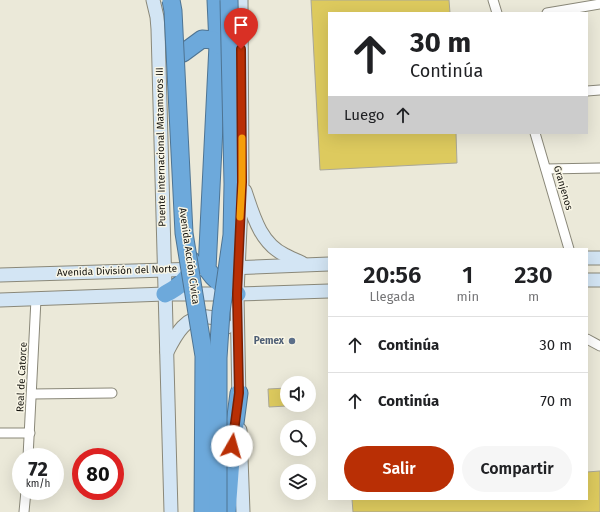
<!DOCTYPE html>
<html lang="es">
<meta charset="utf-8">
<style>
body{margin:0;font-family:"Fira Sans",sans-serif;background:#f6f6f6;color:#202124;height:100vh;display:flex;flex-direction:column;font-size:15px;white-space:nowrap}
*{box-sizing:border-box;margin:0}
p{font-size:13px;color:#757577}
.icon{flex:none;width:22px;height:22px;fill:none;stroke:currentColor;stroke-width:2;stroke-linecap:round;stroke-linejoin:round}
.map{position:relative;flex:1;overflow:hidden}
.sheet{position:absolute;left:328px;top:248px;width:260px;height:252px;display:flex;flex-direction:column;background:#fff;border-radius:0px;box-shadow:0 4px 16px #0002}
.sheet>*{flex:none}
.hud{position:absolute;left:328px;top:12px;width:260px;height:122px;border-radius:0px;box-shadow:0 4px 16px #0002;background:#fff;color:#202124;overflow:hidden}
.controls{position:absolute;left:280px;top:376px;display:grid;gap:8px}
.controls a{display:grid;place-items:center;width:36px;height:36px;border-radius:50%;background:#fff;box-shadow:0 4px 16px #0002;font-size:20px}
.speed{position:absolute;left:12px;top:448px;display:flex;gap:8px;font-size:20px;font-weight:700;text-align:center}
.speed>*{display:grid;place-content:center;width:52px;height:52px;border-radius:50%;background:#fff;box-shadow:0 4px 16px #0002;line-height:1}
.speed small{font-size:10px;font-weight:400}
.speed .limit{border:6px solid #d22;background:#fff;color:#111}
.pin{position:absolute;display:grid;place-items:center;width:34px;height:34px;color:#fff;margin:-41px -17px;border-radius:50% 50% 50% 0;rotate:-45deg;box-shadow:0 0 4px #0007}
.pin .icon{rotate:45deg}
.me{position:absolute;width:44px;margin:-22px;rotate:7deg;stroke-linejoin:round;filter:drop-shadow(0 0 3px #0008)}
.turn{display:flex;align-items:center;gap:14px;height:84px;padding:0 16px;font-size:18px}
.turn .icon{width:52px;height:52px;stroke-width:2.5}
.turn b{display:block;font-size:28px;line-height:34px}
.then{display:flex;align-items:center;height:38px;padding:0 16px;background:#0003;gap:8px;font-size:15px}
.eta{display:flex;justify-content:space-evenly;align-items:center;height:68px;text-align:center}
.eta b{font-size:24px;font-weight:600;line-height:28px}
.cta{display:flex;gap:8px;margin-top:auto;padding:8px 16px}
.cta a{flex:1;height:46px;border-radius:24px;background:#b92f05;color:#fff;font-size:16px;font-weight:600;line-height:46px;text-align:center}
.cta a+a{background:#f6f6f6;color:#202124}
ul{padding:0;list-style:none}
li{display:flex;align-items:center;gap:12px;height:56px;padding:0 16px;border-top:1px solid #e0e0e0}
li div{flex:1}
li b{display:block;font-size:15px}
li em{font-style:normal}
.map>svg:first-child{display:block}
</style>
<div class="map">
<svg width="600" height="512" viewBox="0 0 600 512">
<rect width="100%" height="100%" fill="#ebe9d9"/>
<g fill="#ddca5e" stroke="#a9a798">
<path d="M311 0H449L450 13H329V133H456L457 163 320 170Z"/>
<path d="M287 388V406L269 407 268 389Z"/>
<path d="M600 471V512H353L352 499H587V472Z"/>
</g>
<g fill="none" stroke-linecap="round" stroke-linejoin="round">
<g stroke="#8a8879" stroke-width="11">
<g id="street">
<path d="M493 0 497 13"/>
<path d="M547 13 600 4"/>
<path d="M587 91 600 90"/>
<path d="M535 133 569 249"/>
<path d="M546 169 600 168"/>
<path d="M587 339 600 346"/>
<path d="M32 394 112 393"/>
<path d="M0 433H30"/>
<path d="M28 457 36 299"/>
<path d="M24 512 26 491"/>
</g>
</g>
<g stroke="#8a8879" stroke-width="15">
<g id="secondary">
<path d="M153 0 157 17 158 29 171 512"/>
<path d="M245 191C253 215 260 243 285 255 290 258 296 260 302 263"/>
<path d="M587 258H600"/>
<path d="M229 268 329 264"/>
<path d="M0 275 199 269"/>
<path d="M587 280H600"/>
<path d="M0 300 165 294H237L329 291"/>
<path d="M167 352C176 334 186 315 208 317 215 317 223 321 227 327"/>
<path d="M239 402 237 294 242 182 241 0"/>
<path d="M240 430 243 512"/>
</g>
</g>
<g stroke="#4e7493" stroke-width="19">
<g id="highway">
<path d="M216 0 218 45 207 269C215 281 224 288 237 294"/>
<path d="M183 53 202 39 213 40 218 45"/>
<path d="M165 294C175 289 187 281 191 270 192 267 191 263 191 260"/>
<path d="M227 512 232 446 239 393"/>
</g>
</g>
<use href="#street" stroke="#fff" stroke-width="9"/>
<use href="#secondary" stroke="#d3e5f4" stroke-width="13"/>
<use href="#highway" stroke="#6da9db" stroke-width="17"/>
<g stroke="#4e7493" stroke-width="19" stroke-linecap="butt">
<g id="highway-bridge">
<path d="M171 0 173 11 184 233 204 356 203 512"/>
<path d="M218 512V358L221 312 232 235 233 184 229 0"/>
</g>
</g>
<use href="#highway-bridge" stroke="#6da9db" stroke-width="17"/>
</g>
<g fill="none" stroke-linecap="round" stroke-linejoin="round">
<g stroke="#781f03" stroke-width="10">
<path id="route" d="M232 446 239 393 237 294 242 182 241 49"/>
</g>
<use href="#route" stroke="#b92f05" stroke-width="7"/>
<path stroke="#f59e0b" stroke-width="7" d="M240 217 242 182V138"/>
</g>
<circle fill="#5c6f8a" stroke="#f9f6e6" stroke-width="1.5" cx="292" cy="341" r="4"/>
<g text-anchor="middle" dominant-baseline="central" stroke-width="3" stroke-linejoin="round" paint-order="stroke">
<g font-size="10" fill="#13120d" stroke="#f9f6e6">
<text transform="translate(161 147) rotate(-91)">Puente Internacional Matamoros III</text>
<text transform="translate(563 188) rotate(74)">Granjenos</text>
<text transform="translate(189 256) rotate(82)">Avenida Acción Civica</text>
<text transform="translate(117 271) rotate(-2)">Avenida División del Norte</text>
<text transform="translate(22 377) rotate(-87)">Real de Catorce</text>
</g>
<g font-size="10" font-weight="bold" fill="#4e5e75" stroke="#f9f6e6" text-anchor="end">
<text x="284" y="341">Pemex</text>
</g>
</g>
</svg>
<div class="controls">
<a><svg class="icon" aria-label="sound" viewBox="0 0 24 24"><path d="M4 9h4l5-4v14l-5-4H4zM17 9q2 3 0 6"/></svg></a>
<a><svg class="icon" aria-label="search" viewBox="0 0 24 24"><circle cx="10" cy="10" r="6"/><path d="M15 15l6 6"/></svg></a>
<a><svg class="icon" aria-label="layers" viewBox="0 0 24 24"><path d="M12 4l9 5-9 5-9-5zM3 14l9 5 9-5"/></svg></a>
</div>
<div class="speed"><div>72<small>km/h</small></div><div class="limit">80</div></div>
<div class="pin" style="left:241px;top:49px;background:#d93025"><svg class="icon" aria-label="arrive" viewBox="0 0 24 24"><path d="M6 21V4h12l-3 4 3 4H6"/></svg></div>
<svg class="me" style="left:232px;top:446px" viewBox="-20 -20 40 40"><circle r="19" fill="#fff"/><path d="M0-13L10 11 0 6-10 11z" fill="#b92f05"/></svg>
<div class="hud">
<div class="turn"><svg class="icon" aria-label="ahead" viewBox="0 0 24 24"><path d="M12 20V5M6 11l6-6 6 6"/></svg><div><b>30 m</b>Continúa</div></div>
<div class="then">Luego<svg class="icon" aria-label="ahead" viewBox="0 0 24 24"><path d="M12 20V5M6 11l6-6 6 6"/></svg></div>
</div>
<section class="sheet">
<div class="eta">
<div><b>20:56</b><p>Llegada</p></div>
<div><b>1</b><p>min</p></div>
<div><b>230</b><p>m</p></div>
</div>
<ul>
<li><svg class="icon" aria-label="ahead" viewBox="0 0 24 24"><path d="M12 20V5M6 11l6-6 6 6"/></svg><div><b>Continúa</b></div><em>30 m</em></li>
<li><svg class="icon" aria-label="ahead" viewBox="0 0 24 24"><path d="M12 20V5M6 11l6-6 6 6"/></svg><div><b>Continúa</b></div><em>70 m</em></li>
</ul>
<div class="cta"><a>Salir</a><a>Compartir</a></div>
</section>
</div>
